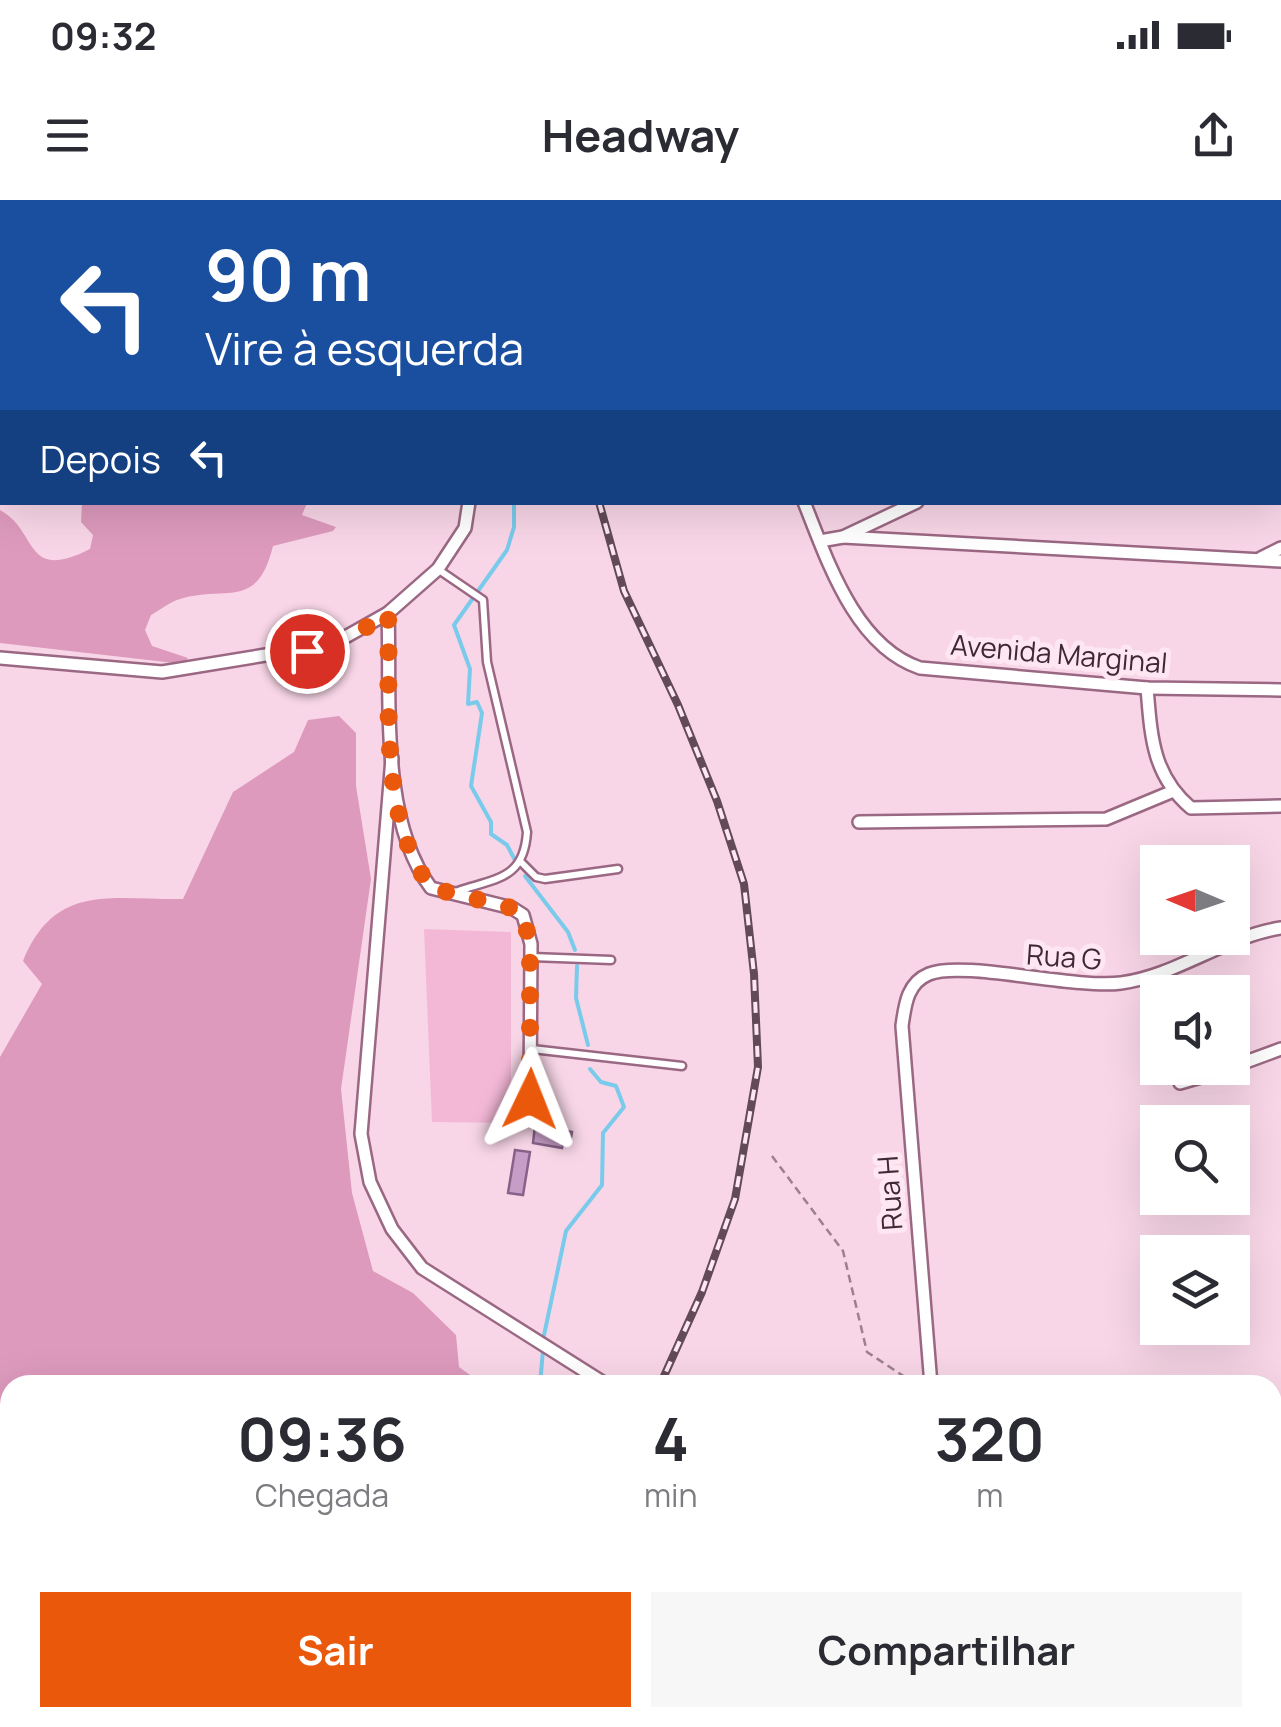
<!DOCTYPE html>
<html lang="pt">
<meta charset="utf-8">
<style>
body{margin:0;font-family:Manrope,sans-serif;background:#f7f7f7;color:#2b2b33;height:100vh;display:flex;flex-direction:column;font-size:38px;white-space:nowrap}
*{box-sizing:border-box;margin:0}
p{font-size:32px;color:#7c7c81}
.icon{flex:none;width:55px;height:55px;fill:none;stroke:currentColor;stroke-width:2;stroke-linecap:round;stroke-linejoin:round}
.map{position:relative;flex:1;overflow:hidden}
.details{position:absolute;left:0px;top:1175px;width:1282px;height:352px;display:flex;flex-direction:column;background:#fff;border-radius:30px 30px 0 0;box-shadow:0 10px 40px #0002}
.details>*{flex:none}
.hud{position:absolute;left:0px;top:0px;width:1282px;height:305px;box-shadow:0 10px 40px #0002;background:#1a4fa0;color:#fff;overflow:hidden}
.needle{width:65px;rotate:272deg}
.fabs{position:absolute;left:1140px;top:645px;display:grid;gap:20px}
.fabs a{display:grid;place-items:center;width:110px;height:110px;border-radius:0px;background:#fff;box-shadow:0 10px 40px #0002;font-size:50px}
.pin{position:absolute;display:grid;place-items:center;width:85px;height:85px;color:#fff;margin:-42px;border:5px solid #fff;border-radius:50%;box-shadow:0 2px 10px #0007}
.me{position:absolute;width:110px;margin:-55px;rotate:2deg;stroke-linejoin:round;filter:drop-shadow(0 0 8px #0008)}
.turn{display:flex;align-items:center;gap:35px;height:210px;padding:0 40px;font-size:45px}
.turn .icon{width:130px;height:130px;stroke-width:2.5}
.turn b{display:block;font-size:70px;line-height:85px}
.then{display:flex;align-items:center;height:95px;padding:0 40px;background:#0003;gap:20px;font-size:38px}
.eta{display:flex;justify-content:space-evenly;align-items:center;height:170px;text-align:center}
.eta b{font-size:60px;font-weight:700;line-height:70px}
.primary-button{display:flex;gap:20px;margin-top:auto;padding:20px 40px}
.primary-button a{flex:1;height:115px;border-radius:0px;background:#ea580c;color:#fff;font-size:40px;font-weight:700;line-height:115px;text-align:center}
.primary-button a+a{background:#f7f7f7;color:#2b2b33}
.status{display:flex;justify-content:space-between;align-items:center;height:70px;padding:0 50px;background:#fff;direction:ltr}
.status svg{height:28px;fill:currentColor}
header{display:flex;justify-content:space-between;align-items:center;height:130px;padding:0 40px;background:#fff;font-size:45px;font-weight:700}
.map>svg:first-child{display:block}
</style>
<div class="status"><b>09:32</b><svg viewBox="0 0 49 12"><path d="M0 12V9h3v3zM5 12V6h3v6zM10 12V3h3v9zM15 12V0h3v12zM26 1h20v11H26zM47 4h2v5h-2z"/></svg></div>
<header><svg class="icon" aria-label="menu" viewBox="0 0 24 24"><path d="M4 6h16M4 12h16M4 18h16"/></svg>Headway<svg class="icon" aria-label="share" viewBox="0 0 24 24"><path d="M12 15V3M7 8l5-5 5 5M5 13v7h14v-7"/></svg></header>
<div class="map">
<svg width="1281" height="1527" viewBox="0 0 1281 1527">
<rect width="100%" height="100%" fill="#f8d6e7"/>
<path fill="#f4b8d7" d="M424 729 511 732V923L432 922Z"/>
<g fill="#dd9abd">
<path d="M82 303H307L302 315 336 327 333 331 273 346C257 411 227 385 180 399 170 402 160 410 151 415L145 430 152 446 188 458 183 464 0 443V310C39 331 23 383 90 349L93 335 81 322Z"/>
<path d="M339 516 356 533V586L371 679 341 889 352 993 373 1071 413 1093 456 1135 459 1167 484 1185H10V1518H537L562 1527H0V857L42 784 23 761C55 682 112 700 183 699L233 592 294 552 308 520Z"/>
</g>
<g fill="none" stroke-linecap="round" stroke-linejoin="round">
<g stroke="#7acaeb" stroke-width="4">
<path d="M511 2 513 0"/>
<path d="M514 302V327L507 350 454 425 470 469 468 504 477 502 482 513 471 586 491 622V634L507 645 516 662"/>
<path d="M525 676 568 732 575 750"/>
<path d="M577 766 576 798 588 845"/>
<path d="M543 1140 566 1031 602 985 603 933 624 907 616 886 601 882 590 869"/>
<path d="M540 1185 543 1150"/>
</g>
</g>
<g fill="#c69dc6" stroke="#886288" stroke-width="2.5">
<path d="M535 925 572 932 570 943H563L562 948 533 943Z"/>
<path d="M515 950 530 952 523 995 508 993Z"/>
</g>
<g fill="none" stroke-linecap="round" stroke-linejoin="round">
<g stroke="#9b6883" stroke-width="11">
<g id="service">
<path d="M439 370 483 400 487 462 527 632C524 679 497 678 458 691"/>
<path d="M521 662 536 677 545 679 618 669"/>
<path d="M532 757 611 760"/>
<path d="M532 849 682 866"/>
</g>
</g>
<g stroke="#9b6883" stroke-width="16">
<g id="minor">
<path d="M84 2 85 0"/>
<path d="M188 2V0"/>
<path d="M297 2 298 0"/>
<path d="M470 2 471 0"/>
<path d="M789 2V0"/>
<path d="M999 2 1005 0"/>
<path d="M1219 2 1220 0"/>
<path d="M1280 122H1281"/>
<path d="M0 218 2 223"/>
<path d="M1280 237H1281"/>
<path d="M804 302C828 362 855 446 920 468L1147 488 1281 490"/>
<path d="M843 337 1281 361"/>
<path d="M820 341 843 337 917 302"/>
<path d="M1261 358 1281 348"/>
<path d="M388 413C391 497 379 619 431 688L512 708 523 715 531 744 530 899"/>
<path d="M0 458 162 472 333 444 388 413 438 369 465 328 469 302"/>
<path d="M1147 488C1151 535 1152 575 1191 608L1281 606"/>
<path d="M392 558 361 934 370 982 392 1029 422 1068 607 1185"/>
<path d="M859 622 1106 619 1171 592"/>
<path d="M1232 867 1281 849"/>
<path d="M1180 883 1232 868"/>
<path d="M931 1185 902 826C905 805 907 783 929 774 963 760 1072 789 1121 783 1176 776 1226 736 1281 728"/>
<path d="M995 1518 997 1527"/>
<path d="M1083 1518 1085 1527"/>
<path d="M1212 1518 1215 1527"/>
<path d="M777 1527 780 1518"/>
<path d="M917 1527 920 1518"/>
</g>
</g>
<path stroke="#9c808e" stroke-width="2.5" stroke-dasharray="8 5" stroke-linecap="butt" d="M772 956 843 1051 867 1152 917 1185"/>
<use href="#service" stroke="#fff" stroke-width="6"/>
<use href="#minor" stroke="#fff" stroke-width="11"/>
<g stroke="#624a56" stroke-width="8">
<g id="rail">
<path d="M592 2 593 0"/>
<path d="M599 302 624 391 678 505 717 601 744 684 754 774 758 867 735 999 702 1092 660 1185"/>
</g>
</g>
<use href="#rail" stroke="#fee7f2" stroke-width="4" stroke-dasharray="11" stroke-linecap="butt"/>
</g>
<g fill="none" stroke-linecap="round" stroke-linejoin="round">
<path stroke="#ea580c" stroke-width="18" stroke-dasharray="0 32.4" d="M307 451 353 436 388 413C391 500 377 615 431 688L512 708 523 715 530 744V899"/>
</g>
<g text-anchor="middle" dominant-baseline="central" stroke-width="10" stroke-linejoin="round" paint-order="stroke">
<g font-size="28" fill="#3f2934" stroke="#fee7f2">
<text transform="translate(1059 453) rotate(5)">Avenida Marginal</text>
<text transform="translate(1064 756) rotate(4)">Rua G</text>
<text transform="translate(889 993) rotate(-94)">Rua H</text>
</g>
</g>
</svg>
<div class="fabs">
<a><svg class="needle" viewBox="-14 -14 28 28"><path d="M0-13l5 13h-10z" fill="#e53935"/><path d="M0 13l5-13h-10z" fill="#7c7c81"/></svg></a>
<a><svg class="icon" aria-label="sound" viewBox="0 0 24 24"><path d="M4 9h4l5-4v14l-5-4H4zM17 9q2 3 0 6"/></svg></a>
<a><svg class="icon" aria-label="search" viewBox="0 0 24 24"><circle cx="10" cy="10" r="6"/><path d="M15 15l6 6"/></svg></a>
<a><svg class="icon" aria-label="layers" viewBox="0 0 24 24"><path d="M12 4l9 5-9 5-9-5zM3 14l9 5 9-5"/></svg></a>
</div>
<div class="pin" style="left:307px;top:451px;background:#d93025"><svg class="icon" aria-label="arrive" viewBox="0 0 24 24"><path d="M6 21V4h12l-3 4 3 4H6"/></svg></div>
<svg class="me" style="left:530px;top:899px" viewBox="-20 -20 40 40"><path d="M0-17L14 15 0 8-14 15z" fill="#ea580c" stroke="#fff" stroke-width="4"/></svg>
<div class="hud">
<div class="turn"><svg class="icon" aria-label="left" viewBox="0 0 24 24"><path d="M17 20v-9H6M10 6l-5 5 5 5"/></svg><div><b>90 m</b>Vire à esquerda</div></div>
<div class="then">Depois<svg class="icon" aria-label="left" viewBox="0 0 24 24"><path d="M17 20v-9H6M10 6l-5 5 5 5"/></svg></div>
</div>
<section class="details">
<div class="eta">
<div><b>09:36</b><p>Chegada</p></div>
<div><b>4</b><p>min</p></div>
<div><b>320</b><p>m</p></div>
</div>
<div class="primary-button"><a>Sair</a><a>Compartilhar</a></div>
</section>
</div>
